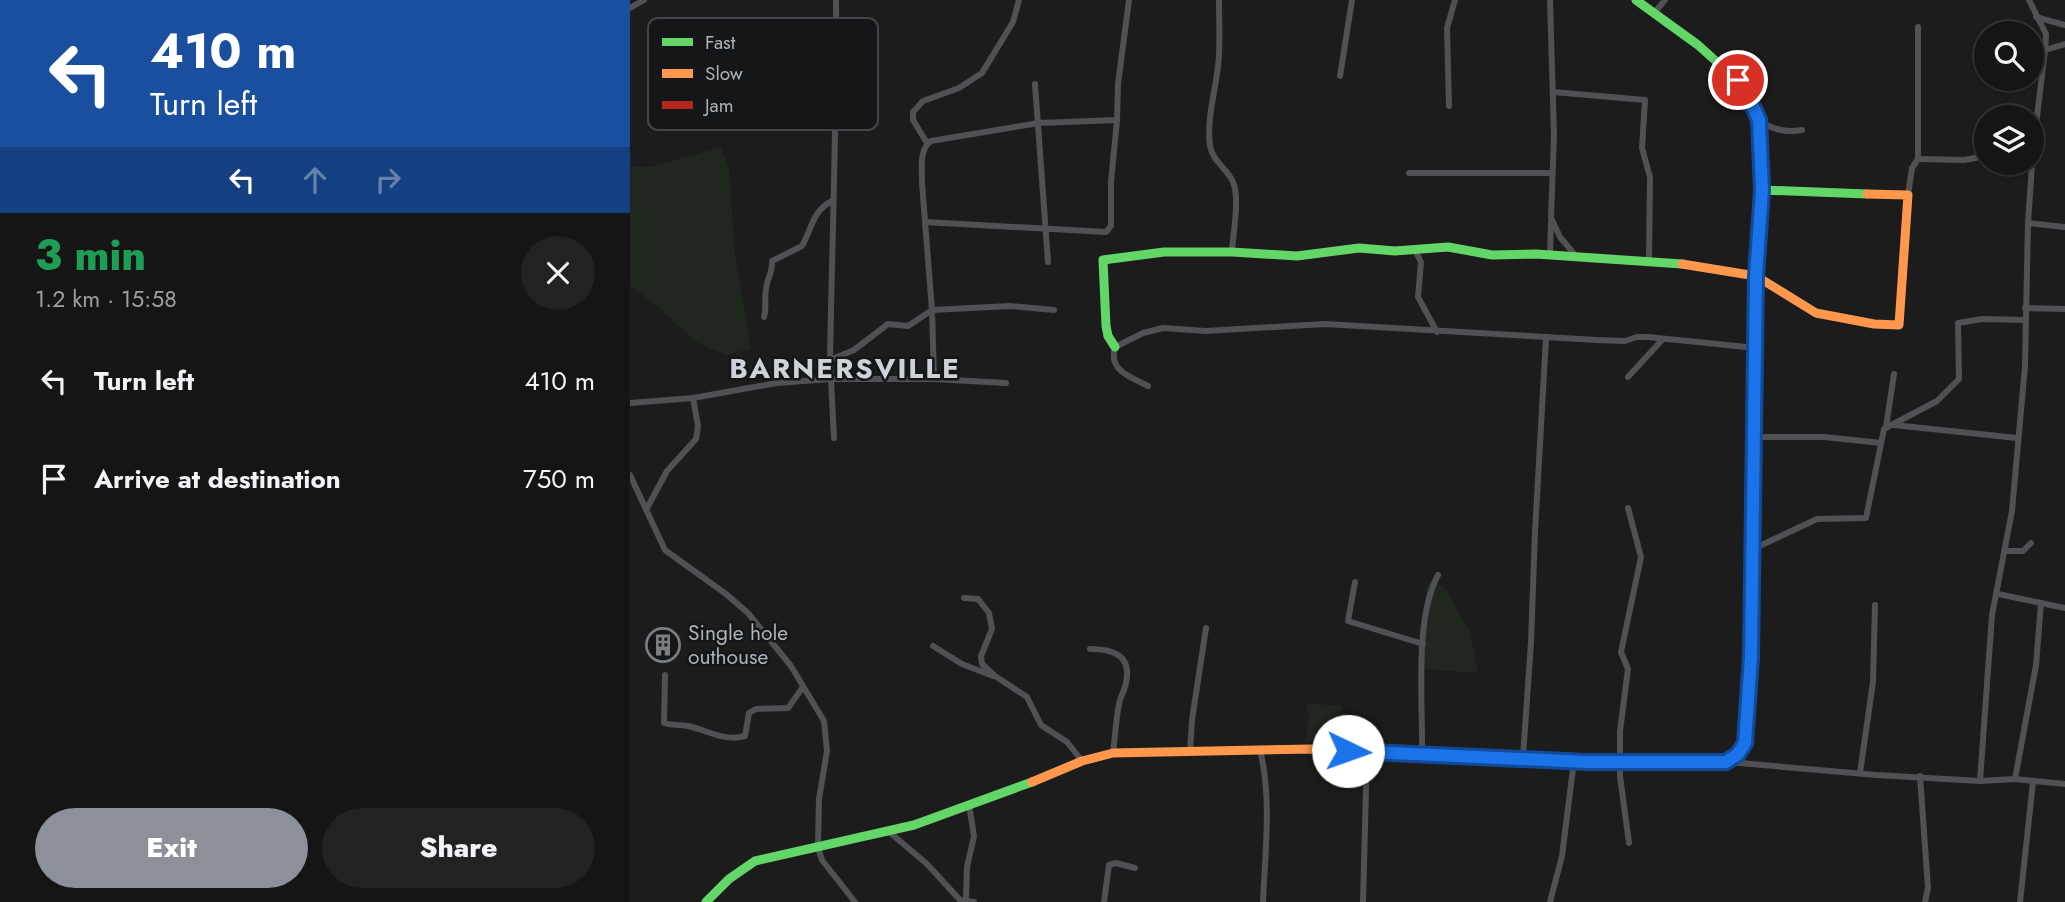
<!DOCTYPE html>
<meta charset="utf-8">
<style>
body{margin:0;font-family:Jost,sans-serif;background:#222;color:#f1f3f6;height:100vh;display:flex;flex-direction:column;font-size:26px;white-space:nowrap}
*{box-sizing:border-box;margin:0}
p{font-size:23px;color:#9d9fa0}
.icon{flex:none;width:38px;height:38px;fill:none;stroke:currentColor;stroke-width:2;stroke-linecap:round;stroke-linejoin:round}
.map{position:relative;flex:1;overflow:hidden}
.drawer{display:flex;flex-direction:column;background:#151515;width:630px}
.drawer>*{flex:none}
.guide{background:#1a4fa0;color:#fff;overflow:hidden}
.tools{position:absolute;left:1344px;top:21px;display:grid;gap:14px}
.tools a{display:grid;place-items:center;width:70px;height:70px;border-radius:50%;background:#151515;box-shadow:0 2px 5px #0004,0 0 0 2px #343434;font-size:35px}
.pin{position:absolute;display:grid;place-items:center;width:60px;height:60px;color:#fff;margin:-30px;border:4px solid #fff;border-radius:50%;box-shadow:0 2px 7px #0007}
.me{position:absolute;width:77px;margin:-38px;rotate:93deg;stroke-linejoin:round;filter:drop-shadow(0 0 5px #0008)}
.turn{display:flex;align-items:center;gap:24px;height:147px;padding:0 35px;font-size:32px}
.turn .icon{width:91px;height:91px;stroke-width:2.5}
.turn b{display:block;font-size:49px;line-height:60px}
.lanes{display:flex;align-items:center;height:66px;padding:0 35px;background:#0003;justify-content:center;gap:35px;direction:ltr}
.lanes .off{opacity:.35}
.round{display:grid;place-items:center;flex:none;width:74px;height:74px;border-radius:37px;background:#222}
.headline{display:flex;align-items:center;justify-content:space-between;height:119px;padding:0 35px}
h1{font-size:42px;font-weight:800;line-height:52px;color:#1e9e55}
.primary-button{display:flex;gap:14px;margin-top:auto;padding:14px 35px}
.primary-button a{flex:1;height:80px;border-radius:42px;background:#8c9099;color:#fff;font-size:28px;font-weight:800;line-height:80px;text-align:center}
.primary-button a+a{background:#222;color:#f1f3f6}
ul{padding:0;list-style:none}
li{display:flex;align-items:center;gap:21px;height:98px;padding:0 35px}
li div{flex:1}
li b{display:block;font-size:26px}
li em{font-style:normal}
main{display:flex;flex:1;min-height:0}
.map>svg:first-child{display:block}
</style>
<main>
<section class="drawer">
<div class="guide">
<div class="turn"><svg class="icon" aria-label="left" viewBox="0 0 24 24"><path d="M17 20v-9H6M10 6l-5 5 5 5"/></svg><div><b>410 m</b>Turn left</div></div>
<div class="lanes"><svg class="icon" aria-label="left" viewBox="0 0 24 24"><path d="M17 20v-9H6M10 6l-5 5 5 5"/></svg><svg class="icon off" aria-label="ahead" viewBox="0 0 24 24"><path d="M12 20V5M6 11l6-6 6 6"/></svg><svg class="icon off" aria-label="right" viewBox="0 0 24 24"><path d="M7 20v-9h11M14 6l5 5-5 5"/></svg></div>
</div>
<div class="headline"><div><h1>3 min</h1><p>1.2 km · 15:58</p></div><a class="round"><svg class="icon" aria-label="close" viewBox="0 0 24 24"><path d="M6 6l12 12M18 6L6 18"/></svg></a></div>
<ul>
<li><svg class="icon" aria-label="left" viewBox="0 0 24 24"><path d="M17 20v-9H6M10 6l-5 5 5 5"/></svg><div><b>Turn left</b></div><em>410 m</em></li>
<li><svg class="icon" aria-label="arrive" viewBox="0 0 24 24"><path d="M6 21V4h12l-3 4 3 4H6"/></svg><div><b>Arrive at destination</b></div><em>750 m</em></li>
</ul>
<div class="primary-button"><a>Exit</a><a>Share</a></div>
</section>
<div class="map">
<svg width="1435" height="902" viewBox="0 0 1435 902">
<rect width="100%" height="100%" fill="#1c1c1c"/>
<g fill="#1f271f">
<path d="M91 147 99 169 105 255 121 349 96 355 66 342 25 304 0 286V166L20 167Z"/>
<path d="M799 582 814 587 840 632 848 673 791 669 796 587Z"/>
<path d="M676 704 711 705 710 744 676 742 679 718Z"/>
</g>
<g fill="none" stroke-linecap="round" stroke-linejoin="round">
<g stroke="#4f5155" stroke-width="6">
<path d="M589 0C589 18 590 36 589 54 588 85 576 114 580 146 583 162 597 168 603 182 610 198 603 233 602 252"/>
<path d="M920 0 924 135 921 218 930 237 946 256"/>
<path d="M0 8 14 0"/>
<path d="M1025 12 1035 0"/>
<path d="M1406 17 1435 25"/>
<path d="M1415 50 1435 44"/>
<path d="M710 76 722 0"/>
<path d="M405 84 418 262"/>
<path d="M923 92 1015 100 1012 148 1020 177 1019 261"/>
<path d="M819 106 817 28 825 0"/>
<path d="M1129 120C1142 130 1155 133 1172 130"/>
<path d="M297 143 283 120V112L293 101 329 88 352 73 383 22 389 0"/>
<path d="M1288 159 1334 160 1356 156"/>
<path d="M779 173H922"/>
<path d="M1278 195 1282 168 1288 159V27"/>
<path d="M295 222 476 232 481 226V182L487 120"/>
<path d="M1398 223 1435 227"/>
<path d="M785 250 791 262 788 297 807 332"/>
<path d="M920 255 921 222"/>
<path d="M1395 308 1435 309"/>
<path d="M134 317C137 307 134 299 136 289 137 279 143 271 142 261L172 246C182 229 182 211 202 201"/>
<path d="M200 360C202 240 207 120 206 0"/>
<path d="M998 377 1032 340"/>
<path d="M304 379 302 310 292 183C292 169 289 149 301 141L409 123 487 120 488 84 499 0"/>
<path d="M518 386C501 377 478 371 485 347L513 333 533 328 576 331 695 324 967 340 995 341 1007 337H1018L1126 348"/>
<path d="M0 403 63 398 147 383 201 379H304L376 383"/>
<path d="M1264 425 1387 438"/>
<path d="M1256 427 1264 374"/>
<path d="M1124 437H1194L1251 443"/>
<path d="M204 438 200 360 224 350 258 324 278 326 302 310 380 306 424 310"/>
<path d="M0 475 35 550 96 594 118 613 161 666 194 721 197 751 189 799 188 847 192 860 225 902"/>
<path d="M998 508 1011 557 991 652 998 669 990 731V776L999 843"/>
<path d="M16 510 37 471 66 439 68 426 63 398"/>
<path d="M1121 550 1187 519 1236 518 1254 429 1307 401 1329 379 1328 323 1352 319 1395 320"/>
<path d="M1374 551H1393L1401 543"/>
<path d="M725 582 718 621 793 644"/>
<path d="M1368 594 1435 608"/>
<path d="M334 598 348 599 359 613 362 629 351 656 352 664 365 676 397 697 411 725 437 742 452 761"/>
<path d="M303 646 332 664 363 676"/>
<path d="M460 649C483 649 502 655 496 683 495 690 490 697 489 704 486 720 485 737 483 753"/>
<path d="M35 675 34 723C43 726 49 724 58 726 77 730 94 742 115 736L119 713 126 709 158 708 173 687"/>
<path d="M630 750C642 798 635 853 633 902"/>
<path d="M560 752 562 720 576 628"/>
<path d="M792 753C793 701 784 620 808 575"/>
<path d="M893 757 901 642 905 532 916 338"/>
<path d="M1098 762 1246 775 1350 781 1385 779 1435 784"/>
<path d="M1230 773 1243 682 1245 605"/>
<path d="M1290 776 1298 888 1295 902"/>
<path d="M1385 779 1406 665 1411 603"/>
<path d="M1350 781 1362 615 1382 511 1395 366 1398 223 1403 150 1415 50 1416 34 1399 0"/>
<path d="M258 831 297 864 330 900 344 902"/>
<path d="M336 900 337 867 344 836 339 805"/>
<path d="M474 902 479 865 486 863 505 868"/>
<path d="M733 902 737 752"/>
<path d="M920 902 932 856 944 761"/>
<path d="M1390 902 1403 782"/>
</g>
<g stroke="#63d668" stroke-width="9">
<path d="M1006 0 1068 45 1108 81 1117 93 1129 120 1132 190 1126 276 1121 622"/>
<path d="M1132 190 1237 194"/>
<path d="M485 347 478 336 476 326 473 260 534 252H602L667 256 729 248 765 251 818 247 862 255 906 254 1052 264"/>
<path d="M76 902 99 879 125 861 284 825 402 782"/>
</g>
<g stroke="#ff974d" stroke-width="9">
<path d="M1052 264 1126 276 1186 313 1244 324 1269 325 1278 195 1237 194"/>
<path d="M402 782 452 761 483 753 681 749 976 762"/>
</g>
<path stroke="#b3261e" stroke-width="9" d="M976 762H1096L1108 754 1115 743 1121 622"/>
</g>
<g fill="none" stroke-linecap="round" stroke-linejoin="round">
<g stroke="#114b97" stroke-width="18">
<path id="route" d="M718 751 957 762H1096L1108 754 1115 743 1121 657 1126 276 1132 190 1129 120 1117 93 1108 80"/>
</g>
<use href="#route" stroke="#1a73e8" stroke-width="12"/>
</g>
<defs>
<g id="building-ring" transform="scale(1.75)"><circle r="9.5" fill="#151618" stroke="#7a7e85" stroke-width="1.5"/><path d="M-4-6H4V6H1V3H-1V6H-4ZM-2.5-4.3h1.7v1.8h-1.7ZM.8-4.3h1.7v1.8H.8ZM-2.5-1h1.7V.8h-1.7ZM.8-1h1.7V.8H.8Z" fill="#7a7e85"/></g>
</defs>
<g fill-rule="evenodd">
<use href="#building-ring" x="33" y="645"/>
</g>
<g text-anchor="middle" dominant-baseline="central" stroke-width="5" stroke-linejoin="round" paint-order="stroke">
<g font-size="21" fill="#adb3bd" stroke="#151618" text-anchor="start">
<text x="58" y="633">Single hole<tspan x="58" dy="24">outhouse</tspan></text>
</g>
<g font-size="28" font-weight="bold" letter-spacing="2" fill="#ced2d9" stroke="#151618">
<text x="215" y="368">BARNERSVILLE</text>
</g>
</g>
<rect x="18" y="18" width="230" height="112" rx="10" fill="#151618" stroke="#43454a" stroke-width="2"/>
<rect x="32" y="38" width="31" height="8" fill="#63d668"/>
<rect x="32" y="69" width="31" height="9" fill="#ff974d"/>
<rect x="32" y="101" width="31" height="8" fill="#b3261e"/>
<g font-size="19" fill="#adb3bd">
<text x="75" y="49">Fast</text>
<text x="75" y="80">Slow</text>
<text x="75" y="112">Jam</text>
</g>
</svg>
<div class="tools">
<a><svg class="icon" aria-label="search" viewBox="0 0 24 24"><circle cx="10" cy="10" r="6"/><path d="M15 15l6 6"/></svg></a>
<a><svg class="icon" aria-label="layers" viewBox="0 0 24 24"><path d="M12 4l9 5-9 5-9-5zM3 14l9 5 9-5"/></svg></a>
</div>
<div class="pin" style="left:1108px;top:80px;background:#d93025"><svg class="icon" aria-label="arrive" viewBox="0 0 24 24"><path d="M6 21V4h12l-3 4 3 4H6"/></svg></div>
<svg class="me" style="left:718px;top:751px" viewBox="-20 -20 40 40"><circle r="19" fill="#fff"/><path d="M0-13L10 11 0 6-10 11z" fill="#1a73e8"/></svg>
</div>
</main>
